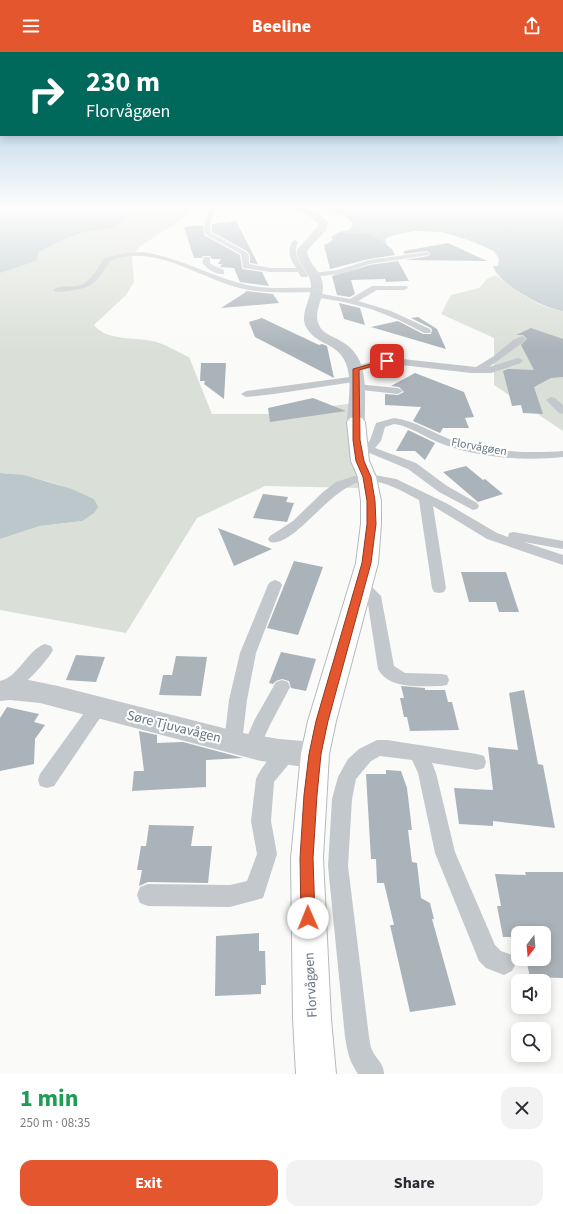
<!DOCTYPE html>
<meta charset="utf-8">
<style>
body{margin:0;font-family:"Source Sans 3",sans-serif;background:#f2f2f3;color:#2b2b33;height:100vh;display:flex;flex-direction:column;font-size:15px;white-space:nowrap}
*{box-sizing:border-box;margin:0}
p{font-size:13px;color:#7c7c81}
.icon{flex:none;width:22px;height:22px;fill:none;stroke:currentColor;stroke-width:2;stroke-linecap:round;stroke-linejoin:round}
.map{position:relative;height:1022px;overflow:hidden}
.panel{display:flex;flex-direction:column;background:#fff;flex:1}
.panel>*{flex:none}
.top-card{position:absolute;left:0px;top:0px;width:563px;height:84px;box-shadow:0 2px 10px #0003;background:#00695c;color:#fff;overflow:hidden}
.needle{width:26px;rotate:196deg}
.tools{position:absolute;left:511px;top:874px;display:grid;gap:8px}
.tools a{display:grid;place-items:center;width:40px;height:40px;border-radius:8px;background:#fff;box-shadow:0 2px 10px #0003;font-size:20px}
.pin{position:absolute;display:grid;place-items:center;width:34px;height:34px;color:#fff;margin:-17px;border-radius:8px;box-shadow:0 2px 6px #0006}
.me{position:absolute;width:44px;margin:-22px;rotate:359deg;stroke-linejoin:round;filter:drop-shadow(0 0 3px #0008)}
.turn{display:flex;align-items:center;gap:14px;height:84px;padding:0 20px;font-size:18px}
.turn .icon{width:52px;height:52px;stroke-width:2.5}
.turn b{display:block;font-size:28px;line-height:34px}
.round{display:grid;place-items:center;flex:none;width:42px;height:42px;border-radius:12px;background:#f2f2f3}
.summary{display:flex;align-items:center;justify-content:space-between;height:68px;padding:0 20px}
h1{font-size:24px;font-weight:700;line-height:30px;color:#1e9e55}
.cta{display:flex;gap:8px;margin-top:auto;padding:8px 20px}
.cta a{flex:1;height:46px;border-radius:12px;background:#e4572e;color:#fff;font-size:16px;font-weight:700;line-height:46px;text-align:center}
.cta a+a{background:#f2f2f3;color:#2b2b33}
header{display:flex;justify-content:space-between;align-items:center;height:52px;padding:0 20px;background:#e4572e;color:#fff;font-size:18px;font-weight:700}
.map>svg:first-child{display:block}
</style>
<header><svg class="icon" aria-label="menu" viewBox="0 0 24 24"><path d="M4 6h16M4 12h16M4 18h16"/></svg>Beeline<svg class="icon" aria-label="share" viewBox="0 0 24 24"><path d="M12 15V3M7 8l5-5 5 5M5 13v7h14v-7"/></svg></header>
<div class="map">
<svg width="563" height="1022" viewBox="0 0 563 1022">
<rect width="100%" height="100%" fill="#fafaf8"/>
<g fill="#dadfd7">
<path d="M134 155H192L181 168 139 195 132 205 134 230 126 243 94 273C106 289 134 285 152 289 164 291 177 300 189 305L212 362H275L361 350 358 436 265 434 197 466 126 581 0 558V487L40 474 82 469 94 447C64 433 33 423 0 421V221L35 209 39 200 65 187 85 180 113 176 130 158Z"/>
<path d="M496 223C512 237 541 257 563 259V379L494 333V286L441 262 451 243 479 236 487 227Z"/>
</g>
<g fill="#bbc7cb">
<path d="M0 155H134L130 158 127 167 113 176 85 180 65 187 39 200 36 209 0 221Z"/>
<path d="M324 155H563V259C545 257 498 232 493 214H498L499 207 494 199 471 189 442 180 413 179 391 184 385 187 388 196 333 190 331 185 339 180 350 177 353 171 345 164Z"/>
<path d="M0 421 24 423 72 437 94 447 98 455 94 461 82 469 40 474 0 487Z"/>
</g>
<g fill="#aab3b9">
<path d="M236 169 258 212 250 211V203L247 199 212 180V172Z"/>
<path d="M203 173 204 183 240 203 242 217 262 220 269 234 240 230 234 216 220 215 222 212H218L221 207H212L210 204H203L202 206H194L184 175Z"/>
<path d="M339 181H369L392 197 395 203 369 207 330 217 324 193 329 191Z"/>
<path d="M448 191 487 209 405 208 429 204 430 201 427 199 404 202V199Z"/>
<path d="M398 209 409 229 386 230 385 227 351 228 355 242 350 245 337 243 332 224 370 213Z"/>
<path d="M245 239 273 242 279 251 221 256 246 240Z"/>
<path d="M339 251 360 256 365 273 344 267Z"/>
<path d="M418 265 437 277 446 297 371 275 398 269 423 282H431L432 278 431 276 411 266Z"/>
<path d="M262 266 319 293 322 292 327 294 334 326 255 285 249 270Z"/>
<path d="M531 276 563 287V325L551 326 534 335 543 362 523 361 521 353 512 354 503 319 508 317 534 318 521 293 527 287 523 283H516Z"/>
<path d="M201 311H226L224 347 204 332 205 329H200Z"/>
<path d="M415 321 464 340 474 365 465 366 469 376H443L440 381 413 369 421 355 385 353V342L398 343 404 340 399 335 391 334Z"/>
<path d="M313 346 346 359 270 370 268 356Z"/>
<path d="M408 378 435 391 425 408 415 399H396Z"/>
<path d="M466 414 483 428 485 427 503 442 478 450 443 420Z"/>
<path d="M263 442 288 445 286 450 294 451 287 470 253 466Z"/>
<path d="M218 476 272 497 234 514Z"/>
<path d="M294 509 323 515 298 583 267 576Z"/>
<path d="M461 520H506L519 560H499L496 550H469Z"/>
<path d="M281 600 316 607 306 639 291 636 289 629 282 627 276 629 273 632 269 631Z"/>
<path d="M76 603 105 605 96 630 66 628Z"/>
<path d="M176 604 207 605 201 644 159 643 163 623H172Z"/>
<path d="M401 634 425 636V638H445L448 650H452L459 678 410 679 407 665H404L400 646H404Z"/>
<path d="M524 638 538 712 543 713 555 776 493 769V774L459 772 454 736 493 738 488 695 518 698 509 641Z"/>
<path d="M7 655 39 662 34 670 45 673 35 687 34 712 0 719V666Z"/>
<path d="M139 679 157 683V691L183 690 243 706 206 708V735L132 739 134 719H144Z"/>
<path d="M386 718 401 719 407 736 412 778H408L412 810 417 811 421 846 430 851 434 867H432L456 953 410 960 390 873H394L384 831H377L376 807H371L366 722H386Z"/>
<path d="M149 773 194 774 191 794H212L208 831 148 830 139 834 142 818H137L141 794H146Z"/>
<path d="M525 820H563V926L530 925 526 907H544V881H518V885H503L497 854H501L495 822 526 823Z"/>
<path d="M259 881V899H265L266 933H261V942L215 944 216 884Z"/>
</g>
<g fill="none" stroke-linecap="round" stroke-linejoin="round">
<g stroke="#b3babf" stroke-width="2">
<path id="secondary" d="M356 365 362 366 365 370 369 409 376 425 381 449V472L378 511 336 669 329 702 323 806 331 967 336 1022H296L293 967 291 806 301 702 308 669 356 511 361 472V449L358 425 351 409 347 370 350 366Z"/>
</g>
<g fill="#c3c8cc" fill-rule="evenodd">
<path d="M212 155H219C212 162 209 171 211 181L246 200 249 203V212L271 216H296C290 207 287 200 292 190L295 188 298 190C292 203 301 213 308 223L307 225H301L298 220H271L243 216 241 202 205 182C203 173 205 161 212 155Z"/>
<path d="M143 200C178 205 208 223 243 232 267 238 293 235 317 236L321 238 317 240C293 240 268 242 244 237 201 228 155 190 110 209 93 237 88 237 57 240L53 238C60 232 73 236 81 233 92 228 98 216 104 206L107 205 127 201Z"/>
<path d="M427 200 429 201V203L370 212 339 222 314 225 310 223 314 221 338 218 369 208Z"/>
<path d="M204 205H210V211L214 214 224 218V222C215 223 208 217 202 211Z"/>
<path d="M372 234H407L408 236 404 238H377L358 249 391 259 430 277 431 279 430 281H424L399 268 371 257 344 250 314 245 313 243 317 241 350 247Z"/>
<path d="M522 284 526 287 525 289 489 315 518 306 521 307 523 309 521 311 491 321H471L393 312 378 314 356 320 351 317 353 315 377 308 393 306 476 315 494 304 513 288Z"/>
<path d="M357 324 360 325 362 327 360 329 274 342 246 345 241 342 246 339Z"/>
<path d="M356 332 398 336 403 339 398 342 352 337 351 335 352 333Z"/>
<path d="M551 345 555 346 563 353V362L559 361 546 348Z"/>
<path d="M394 366C416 369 433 381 454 389 483 399 532 402 563 399V405C526 409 483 406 448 394 431 389 417 378 400 373L394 372 385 375 381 389 375 396 416 411 447 434 477 451 479 454 477 457 473 458 439 440 408 417 367 400 356 399 354 397 356 395 365 394 370 388 376 371Z"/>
<path d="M364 421 396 427 446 451 497 481 508 485 509 481 514 480 563 489V497L524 490 563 503V513L487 487 433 454 446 536 444 540 439 541 434 540 432 536 419 448C404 440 381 427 365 429 331 432 295 496 270 490L268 487 270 484 293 469 323 440 336 430Z"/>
<path d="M275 528 280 530 282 533 256 601 247 648 242 690 239 695 233 698 227 695 224 690 229 648 240 601 268 533 270 530Z"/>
<path d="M359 532 373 536 381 544 394 614 405 621 441 622 447 623 449 628 447 633 441 634C421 634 389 638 378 617L367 546 354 541 352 537 354 533Z"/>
<path d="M45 592 51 594 53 598C46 611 15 646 0 643V629C19 625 27 598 45 592Z"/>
<path d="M282 628 288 630 290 635 270 673 258 699 252 702 246 699 243 694 255 667 276 630Z"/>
<path d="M98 648 104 650 107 655 104 660 54 734 47 736 40 734 38 728 40 722 92 650Z"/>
<path d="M377 688H387L477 702 484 704 486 710 484 716 477 718 432 711 436 721 455 800 495 893 501 899 512 903 516 911 512 919 504 923 486 916 479 909 435 801 418 721 412 708 380 704 371 709 356 727 352 747 348 814 369 985C370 989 370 994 372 998 376 1007 384 1011 384 1022H358C349 1008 348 1002 345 985L328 814 332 747 338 725 348 707 359 697Z"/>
<path d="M287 693 293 695 296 701 293 707 274 730 271 769 277 802 263 846 230 855 148 854 140 851 137 843 140 835 148 832 230 833 247 829 257 802 251 769 256 727C261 715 275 698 287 693Z"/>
</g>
<path fill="#c3c8cc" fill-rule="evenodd" d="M10 627H24L58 634 243 681 279 687 315 690 325 693 329 702 325 711 315 714H297L261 709 40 651 10 648 0 649V629Z"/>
<path fill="#c3c8cc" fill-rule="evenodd" d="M289 155C303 155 318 158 328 170L326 178 307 199C308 211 319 217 322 228 327 243 312 259 319 273 323 283 336 285 344 291 371 308 364 343 365 370L362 374 356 375 350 374 347 370C348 344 358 309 330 294 320 289 310 284 305 273 300 258 315 243 310 228 307 217 296 211 297 198L317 175 318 171 307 163Z"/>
<use href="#secondary" fill="#fff" fill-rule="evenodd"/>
</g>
<linearGradient id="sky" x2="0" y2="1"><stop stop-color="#96bcdc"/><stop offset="0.52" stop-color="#fdfdfc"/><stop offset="1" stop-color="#fdfdfc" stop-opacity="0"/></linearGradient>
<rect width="563" height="298" fill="url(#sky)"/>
<path fill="#e4572e" stroke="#94391e" d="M385 308 390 309 359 318 360 388 364 409 371 425 375 449 376 472 371 511 328 669 321 702 317 743 313 806 315 866 313 871 308 873 303 871 301 866 300 806 304 743 309 702 316 669 362 511 367 472V449L363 425 356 409 353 388V317Z"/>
<g text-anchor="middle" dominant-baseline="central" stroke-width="4" stroke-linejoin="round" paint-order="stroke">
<g font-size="12" fill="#657683" stroke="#fff">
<text transform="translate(479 395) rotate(10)">Florvågøen</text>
</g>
<g font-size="14" fill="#657683" stroke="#fff">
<text transform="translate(174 675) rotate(14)">Søre Tjuvavågen</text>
<text transform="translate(311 933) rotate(-93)">Florvågøen</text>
</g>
</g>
</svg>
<div class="tools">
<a><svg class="needle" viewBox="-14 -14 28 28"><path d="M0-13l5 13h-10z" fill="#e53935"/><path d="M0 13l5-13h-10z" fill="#7c7c81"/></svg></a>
<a><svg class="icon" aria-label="sound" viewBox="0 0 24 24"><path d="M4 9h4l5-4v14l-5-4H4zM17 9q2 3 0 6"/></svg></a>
<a><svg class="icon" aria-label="search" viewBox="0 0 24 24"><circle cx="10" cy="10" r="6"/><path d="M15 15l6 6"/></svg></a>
</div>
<div class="pin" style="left:387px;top:309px;background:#d93025"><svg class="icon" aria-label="arrive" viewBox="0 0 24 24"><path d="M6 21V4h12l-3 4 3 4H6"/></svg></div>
<svg class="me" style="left:308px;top:866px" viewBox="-20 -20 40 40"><circle r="19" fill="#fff"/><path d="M0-13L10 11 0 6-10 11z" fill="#e4572e"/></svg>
<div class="top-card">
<div class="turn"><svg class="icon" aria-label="right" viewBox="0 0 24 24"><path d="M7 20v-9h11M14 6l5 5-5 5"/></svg><div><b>230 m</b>Florvågøen</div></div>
</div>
</div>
<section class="panel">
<div class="summary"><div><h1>1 min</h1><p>250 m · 08:35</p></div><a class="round"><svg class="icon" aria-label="close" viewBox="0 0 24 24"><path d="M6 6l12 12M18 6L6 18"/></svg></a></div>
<div class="cta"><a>Exit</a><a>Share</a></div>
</section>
